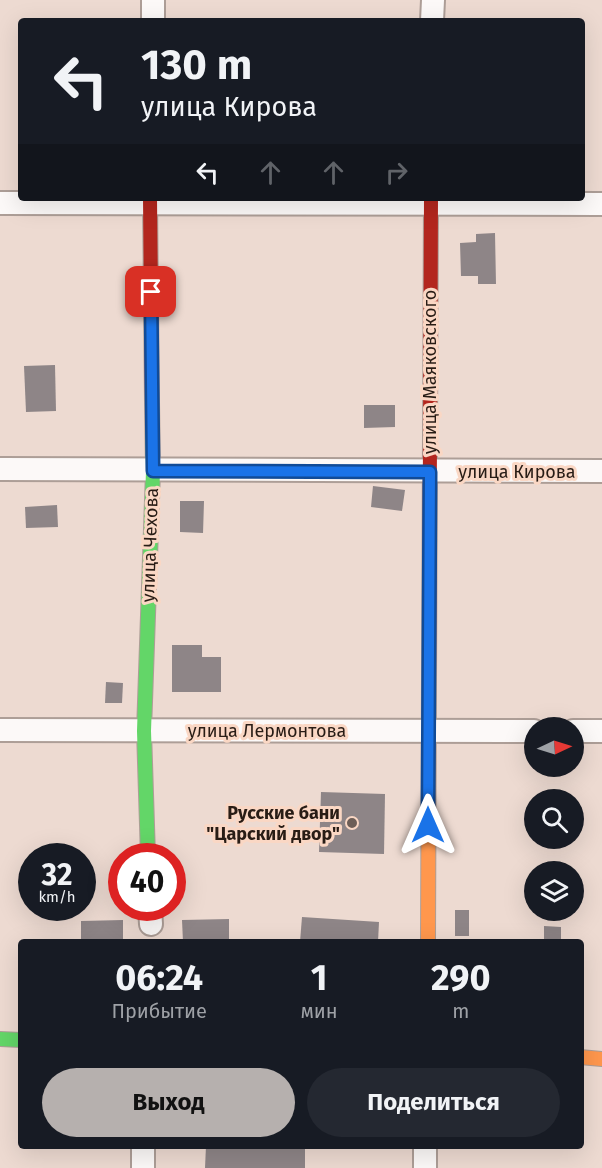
<!DOCTYPE html>
<html lang="ru">
<meta charset="utf-8">
<style>
body{margin:0;font-family:"Fira Sans",sans-serif;background:#242831;color:#f1f3f6;height:100vh;display:flex;flex-direction:column;font-size:22px;white-space:nowrap}
*{box-sizing:border-box;margin:0}
p{font-size:20px;color:#9ea1a6}
.icon{flex:none;width:33px;height:33px;fill:none;stroke:currentColor;stroke-width:2;stroke-linecap:round;stroke-linejoin:round}
.map{position:relative;flex:1;overflow:hidden}
.side{position:absolute;left:18px;top:939px;width:566px;height:210px;display:flex;flex-direction:column;background:#171b24;border-radius:6px;box-shadow:0 6px 24px #0002}
.side>*{flex:none}
.top-card{position:absolute;left:18px;top:18px;width:567px;height:183px;border-radius:6px;box-shadow:0 6px 24px #0002;background:#171b24;color:#f1f3f6;overflow:hidden}
.needle{width:39px;rotate:86deg}
.tools{position:absolute;left:524px;top:717px;display:grid;gap:12px}
.tools a{display:grid;place-items:center;width:60px;height:60px;border-radius:50%;background:#171b24;box-shadow:0 6px 24px #0002;font-size:30px}
.speed{position:absolute;left:18px;top:843px;display:flex;gap:12px;font-size:30px;font-weight:700;text-align:center}
.speed>*{display:grid;place-content:center;width:78px;height:78px;border-radius:50%;background:#171b24;box-shadow:0 6px 24px #0002;line-height:1}
.speed small{font-size:15px;font-weight:400}
.speed .limit{border:9px solid #d22;background:#fff;color:#111}
.pin{position:absolute;display:grid;place-items:center;width:51px;height:51px;color:#fff;margin:-26px;border-radius:12px;box-shadow:0 3px 9px #0006}
.me{position:absolute;width:66px;margin:-33px;rotate:0deg;stroke-linejoin:round;filter:drop-shadow(0 0 4px #0008)}
.turn{display:flex;align-items:center;gap:21px;height:126px;padding:0 24px;font-size:27px}
.turn .icon{width:78px;height:78px;stroke-width:2.5}
.turn b{display:block;font-size:42px;line-height:51px}
.lanes{display:flex;align-items:center;height:57px;padding:0 24px;background:#0003;justify-content:center;gap:30px;direction:ltr}
.lanes .off{opacity:.35}
.eta{display:flex;justify-content:space-evenly;align-items:center;height:102px;text-align:center}
.eta b{font-size:36px;font-weight:700;line-height:42px}
.cta{display:flex;gap:12px;margin-top:auto;padding:12px 24px}
.cta a{flex:1;height:69px;border-radius:36px;background:#b6b0ae;color:#111;font-size:24px;font-weight:700;line-height:69px;text-align:center}
.cta a+a{background:#242831;color:#f1f3f6}
.map>svg:first-child{display:block}
</style>
<div class="map">
<svg width="602" height="1168" viewBox="0 0 602 1168">
<rect width="100%" height="100%" fill="#eddad1"/>
<g fill="#8e8587">
<path d="M495 233 496 284H478V276H461L460 243 476 242V234Z"/>
<path d="M55 365 56 411 26 412 24 366Z"/>
<path d="M364 405H395V427L364 428Z"/>
<path d="M373 486 405 490 402 511 371 507Z"/>
<path d="M180 501H204L203 533 180 532Z"/>
<path d="M57 505 58 527 26 528 25 507Z"/>
<path d="M172 645H202V657H221V692H172Z"/>
<path d="M106 682 123 683 122 703H105Z"/>
<path d="M321 792 385 794 384 854 319 852Z"/>
<rect x="455" y="910" width="14" height="26"/>
<path d="M302 917 379 922 378 942H300Z"/>
<path d="M229 919V942H183L182 920Z"/>
<path d="M123 920V942H81V921Z"/>
<path d="M544 926 561 927V942H544Z"/>
<path d="M206 1146H305V1168H205Z"/>
</g>
<g fill="none" stroke-linecap="round" stroke-linejoin="round">
<g stroke="#ad9e97" stroke-width="26">
<g id="street">
<path d="M153 21V0"/>
<path d="M432 21 433 0"/>
<path d="M0 203 602 204"/>
<path d="M0 469 602 471"/>
<path d="M0 730 534 731"/>
<path d="M573 731H602"/>
<path d="M150 908 151 924"/>
<path d="M143 1168V1146"/>
<path d="M425 1168V1146"/>
</g>
</g>
<g stroke="#ad9e97" stroke-width="16">
<g id="fast">
<path d="M148 856 144 731 153 471 152 402"/>
<path d="M0 1039 21 1040"/>
</g>
</g>
<g stroke="#ad9e97" stroke-width="16">
<g id="slow">
<path d="M428 942 429 679"/>
<path d="M580 1057 602 1059"/>
</g>
</g>
<g stroke="#ad9e97" stroke-width="16">
<g id="jam">
<path d="M150 198 152 402"/>
<path d="M429 679 431 198"/>
</g>
</g>
<use href="#street" stroke="#fcf9f8" stroke-width="22"/>
<use href="#fast" stroke="#63d668" stroke-width="14"/>
<use href="#slow" stroke="#ff974d" stroke-width="14"/>
<use href="#jam" stroke="#b3261e" stroke-width="14"/>
</g>
<g fill="none" stroke-linecap="round" stroke-linejoin="round">
<g stroke="#114b97" stroke-width="15">
<path id="route" d="M151 292 153 471 430 472 428 825"/>
</g>
<use href="#route" stroke="#1a73e8" stroke-width="10"/>
</g>
<circle fill="#6d5e57" stroke="#fad7c4" stroke-width="2" cx="352" cy="823" r="6"/>
<g text-anchor="middle" dominant-baseline="central" stroke-width="6" stroke-linejoin="round" paint-order="stroke">
<g font-size="18" fill="#281c15" stroke="#fad7c4">
<text transform="translate(430 372) rotate(-90)">улица Маяковского</text>
<text x="517" y="472">улица Кирова</text>
<text transform="translate(150 545) rotate(-88)">улица Чехова</text>
<text x="267" y="731">улица Лермонтова</text>
</g>
<g font-size="18" font-weight="bold" fill="#281c15" stroke="#fad7c4" text-anchor="end">
<text x="340" y="813">Русские бани<tspan x="340" dy="21">"Царский двор"</tspan></text>
</g>
</g>
</svg>
<div class="tools">
<a><svg class="needle" viewBox="-14 -14 28 28"><path d="M0-13l5 13h-10z" fill="#e53935"/><path d="M0 13l5-13h-10z" fill="#9ea1a6"/></svg></a>
<a><svg class="icon" aria-label="search" viewBox="0 0 24 24"><circle cx="10" cy="10" r="6"/><path d="M15 15l6 6"/></svg></a>
<a><svg class="icon" aria-label="layers" viewBox="0 0 24 24"><path d="M12 4l9 5-9 5-9-5zM3 14l9 5 9-5"/></svg></a>
</div>
<div class="speed"><div>32<small>km/h</small></div><div class="limit">40</div></div>
<div class="pin" style="left:151px;top:292px;background:#d93025"><svg class="icon" aria-label="arrive" viewBox="0 0 24 24"><path d="M6 21V4h12l-3 4 3 4H6"/></svg></div>
<svg class="me" style="left:428px;top:825px" viewBox="-20 -20 40 40"><path d="M0-17L14 15 0 8-14 15z" fill="#1a73e8" stroke="#fff" stroke-width="4"/></svg>
<div class="top-card">
<div class="turn"><svg class="icon" aria-label="left" viewBox="0 0 24 24"><path d="M17 20v-9H6M10 6l-5 5 5 5"/></svg><div><b>130 m</b>улица Кирова</div></div>
<div class="lanes"><svg class="icon" aria-label="left" viewBox="0 0 24 24"><path d="M17 20v-9H6M10 6l-5 5 5 5"/></svg><svg class="icon off" aria-label="ahead" viewBox="0 0 24 24"><path d="M12 20V5M6 11l6-6 6 6"/></svg><svg class="icon off" aria-label="ahead" viewBox="0 0 24 24"><path d="M12 20V5M6 11l6-6 6 6"/></svg><svg class="icon off" aria-label="right" viewBox="0 0 24 24"><path d="M7 20v-9h11M14 6l5 5-5 5"/></svg></div>
</div>
<section class="side">
<div class="eta">
<div><b>06:24</b><p>Прибытие</p></div>
<div><b>1</b><p>мин</p></div>
<div><b>290</b><p>m</p></div>
</div>
<div class="cta"><a>Выход</a><a>Поделиться</a></div>
</section>
</div>
